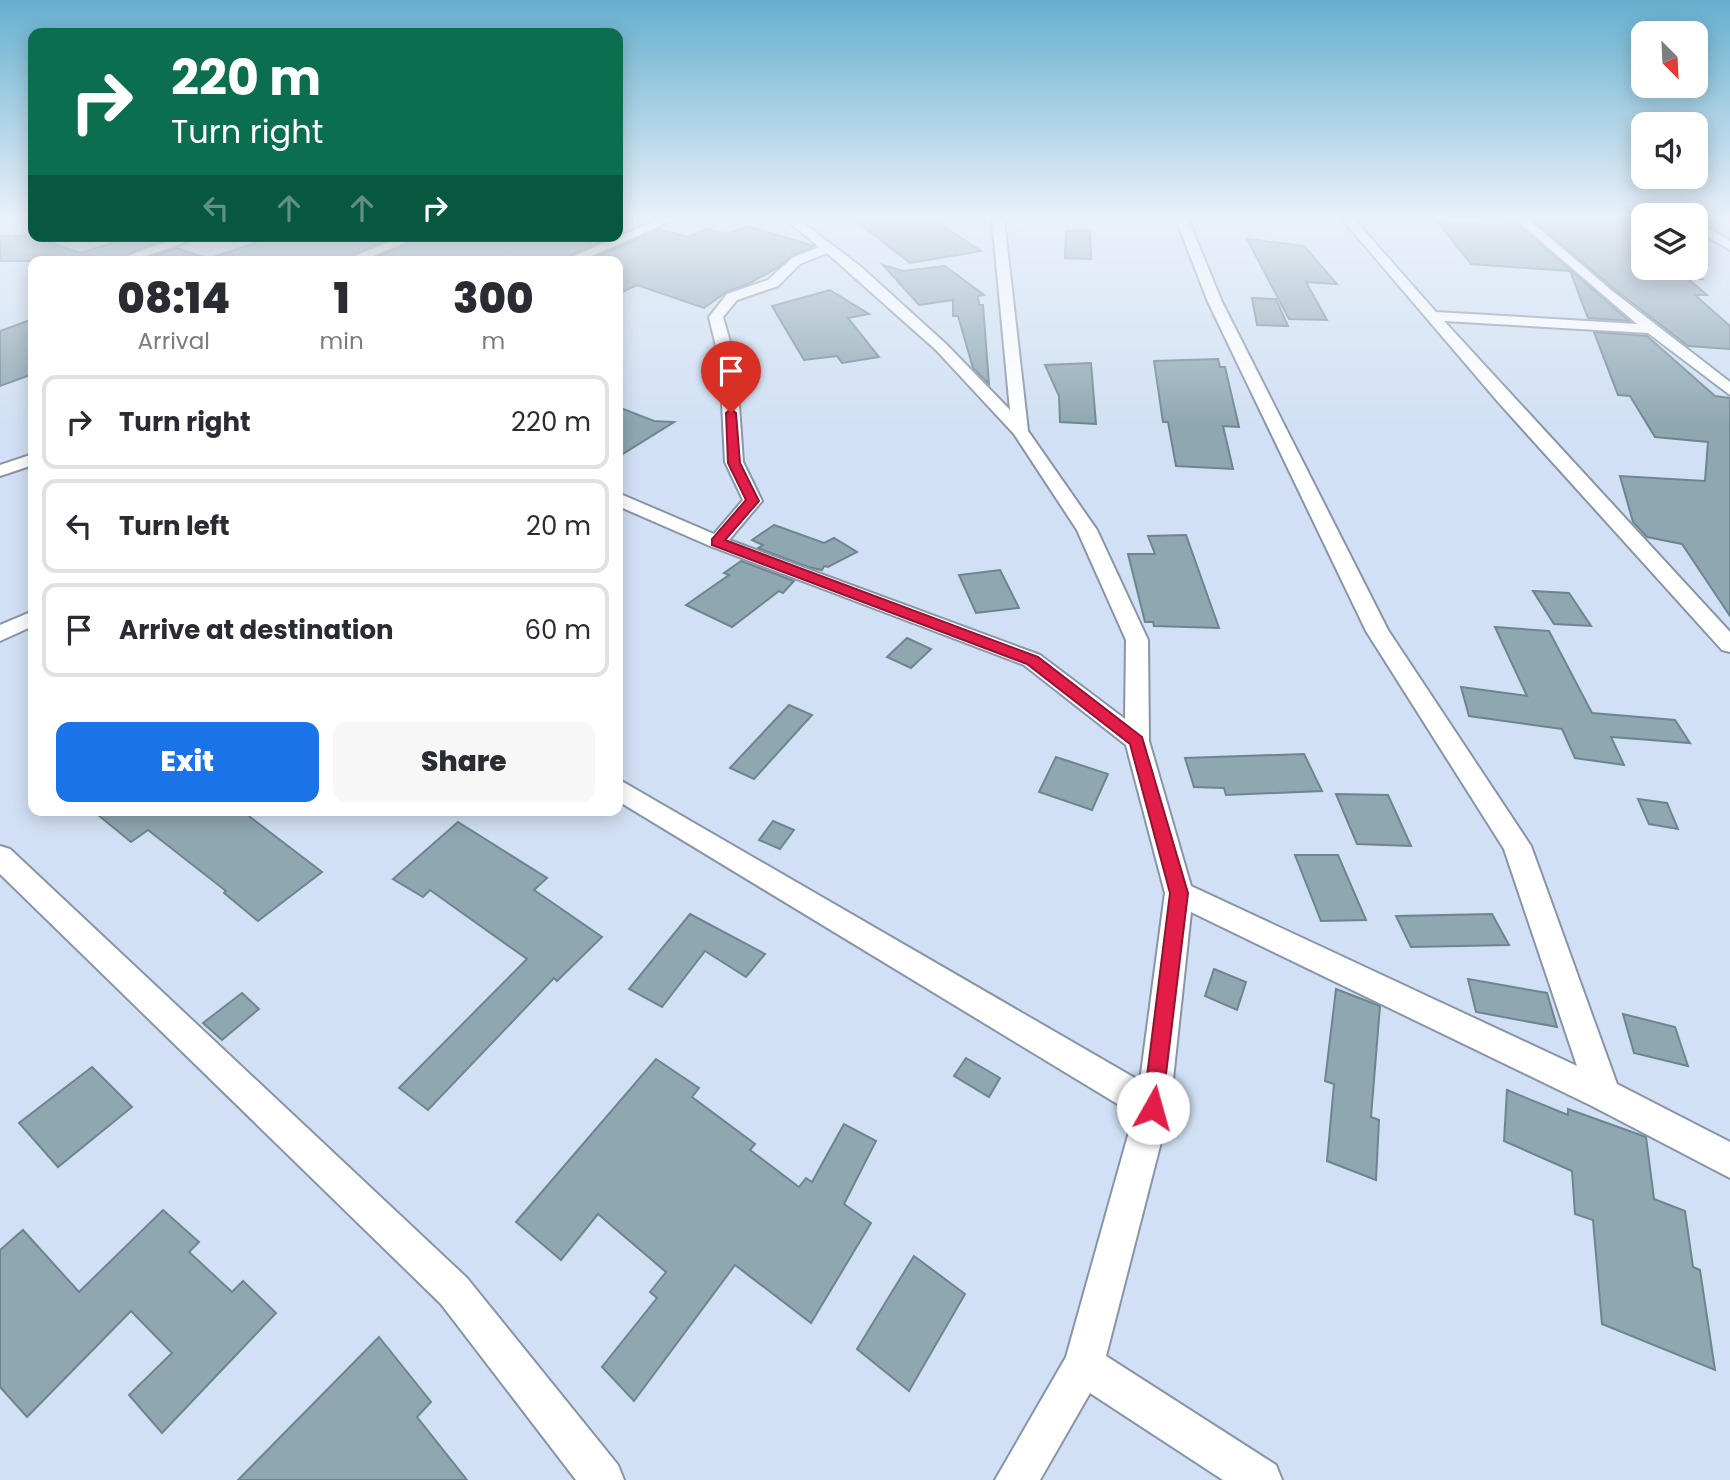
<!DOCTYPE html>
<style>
body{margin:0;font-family:Poppins,sans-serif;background:#f7f7f7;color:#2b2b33;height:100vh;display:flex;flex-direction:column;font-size:26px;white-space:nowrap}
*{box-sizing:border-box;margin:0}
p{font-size:23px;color:#7c7c81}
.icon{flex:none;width:38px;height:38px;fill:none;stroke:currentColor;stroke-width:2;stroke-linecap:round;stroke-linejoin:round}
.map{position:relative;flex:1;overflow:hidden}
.details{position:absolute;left:28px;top:256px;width:595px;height:560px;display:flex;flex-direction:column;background:#fff;border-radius:14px;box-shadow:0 4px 18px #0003}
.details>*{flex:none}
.top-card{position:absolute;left:28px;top:28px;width:595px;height:214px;border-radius:14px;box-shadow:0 4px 18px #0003;background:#0b6e4f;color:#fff;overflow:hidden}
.needle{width:46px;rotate:156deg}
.tools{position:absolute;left:1631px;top:21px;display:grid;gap:14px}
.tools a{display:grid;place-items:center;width:77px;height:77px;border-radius:14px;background:#fff;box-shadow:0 4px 18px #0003;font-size:35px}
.pin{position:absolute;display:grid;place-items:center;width:60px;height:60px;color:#fff;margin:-72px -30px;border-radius:50% 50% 50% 0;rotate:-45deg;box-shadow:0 0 7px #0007}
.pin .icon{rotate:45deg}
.me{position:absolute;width:77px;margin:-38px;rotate:7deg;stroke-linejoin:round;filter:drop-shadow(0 0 5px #0008)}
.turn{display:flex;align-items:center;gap:24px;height:147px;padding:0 28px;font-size:32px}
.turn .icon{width:91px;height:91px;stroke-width:2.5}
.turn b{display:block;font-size:49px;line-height:60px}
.lanes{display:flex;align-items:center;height:66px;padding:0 28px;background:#0003;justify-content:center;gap:35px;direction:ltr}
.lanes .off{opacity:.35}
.eta{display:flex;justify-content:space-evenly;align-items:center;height:119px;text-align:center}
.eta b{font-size:42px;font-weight:800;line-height:49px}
.action{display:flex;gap:14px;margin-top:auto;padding:14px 28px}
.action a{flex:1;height:80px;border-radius:14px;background:#1a73e8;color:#fff;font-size:28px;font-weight:800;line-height:80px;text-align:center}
.action a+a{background:#f7f7f7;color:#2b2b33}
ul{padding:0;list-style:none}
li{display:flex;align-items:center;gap:21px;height:94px;margin:0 14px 10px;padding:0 14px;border:4px solid #e1e1e2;border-radius:14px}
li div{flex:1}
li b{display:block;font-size:26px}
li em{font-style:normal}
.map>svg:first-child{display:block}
</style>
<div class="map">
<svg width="1730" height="1480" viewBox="0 0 1730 1480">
<rect width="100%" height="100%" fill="#d1e0f4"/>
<g fill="#8ea7b1" stroke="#6d858f" stroke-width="2">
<path d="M854 219H932L981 251 910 263Z"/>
<path d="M1502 219H1512L1629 321 1588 318 1570 271 1471 264 1438 222 1510 226Z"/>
<path d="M1532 219H1643V268H1689L1702 279 1687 278 1707 295H1695L1730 326V349L1688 346 1613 288Z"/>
<path d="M747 226 814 246 791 256 777 268 748 284 726 292 704 308 637 285 618 294V261H587L659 229 688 237 706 229 728 234Z"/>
<path d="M1066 231H1090L1091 259 1065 258Z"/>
<path d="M0 236H33L80 253 136 236 159 242 111 261H0Z"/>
<path d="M277 236H396L340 261H217L216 256Z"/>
<path d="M424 236H573L590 242 613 236 560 261H368Z"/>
<path d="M1247 239 1304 246 1337 284 1306 282 1327 320 1289 319Z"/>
<path d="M177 248 203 257V261H141Z"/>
<path d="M883 265 903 271 945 266 984 295 978 296 979 305H983L989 384 973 368 958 316H953V300L919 305Z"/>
<path d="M830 290 869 314 848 318 879 357 842 363 837 356 804 360 772 306Z"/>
<path d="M1252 298 1276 299 1288 326 1257 325Z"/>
<path d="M33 319V374L0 386V331Z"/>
<path d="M1594 332 1647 336 1715 396 1730 398V616L1682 544 1647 537 1633 522 1620 476 1705 481 1708 442 1655 437 1630 396 1618 395Z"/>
<path d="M1218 359 1220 367H1225L1239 427 1223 426 1233 469 1176 466 1168 422H1163L1154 361Z"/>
<path d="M1091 363 1096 424 1060 422 1059 396 1045 365Z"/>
<path d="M618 407 654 421 674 422 618 457Z"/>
<path d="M774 525 824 543 834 538 857 552 828 567 824 566 822 570 808 567 758 548 763 545 752 540Z"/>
<path d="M1186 535 1219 628 1154 626 1153 622H1145L1128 554H1155L1148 536Z"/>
<path d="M741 561 794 581 783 593 779 591 732 627 686 605 729 575 724 573Z"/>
<path d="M1000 570 1019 608 976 613 959 575Z"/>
<path d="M1533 591 1569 593 1591 626 1554 624Z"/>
<path d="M1495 627 1549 631 1592 713 1675 720 1690 743 1611 737 1624 765 1575 758 1562 729 1469 716 1461 687 1527 696Z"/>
<path d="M907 638 931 649 911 668 887 657Z"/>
<path d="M789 705 812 715 754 779 730 768Z"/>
<path d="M1304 754 1322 791 1226 795 1224 788 1194 787 1185 758Z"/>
<path d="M1056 757 1108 774 1092 810 1039 792Z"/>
<path d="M1336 794 1388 795 1411 846 1357 844Z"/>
<path d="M1638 799 1667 803 1678 829 1649 824Z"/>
<path d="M92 810H241L322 872 258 921 224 893 226 891 148 830 131 842Z"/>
<path d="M773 821 794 830 780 849 759 840Z"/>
<path d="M458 822 547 878 534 890 602 937 557 981 554 978 428 1110 399 1088 527 959 430 890 423 897 393 879Z"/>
<path d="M1295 855H1338L1366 920 1321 921Z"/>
<path d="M690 914 765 954 746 977 705 951 662 1007 629 989Z"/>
<path d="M1492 914 1509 945 1411 947 1396 916Z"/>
<path d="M1214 969 1246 982 1237 1010 1205 996Z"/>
<path d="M1468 979 1547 993 1557 1027 1476 1012Z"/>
<path d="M1336 989 1380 1006 1371 1117 1379 1120 1376 1180 1327 1161 1334 1084 1325 1081Z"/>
<path d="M242 993 259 1009 222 1040 203 1023Z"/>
<path d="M1623 1014 1675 1027 1688 1066 1634 1053Z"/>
<path d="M966 1058 1000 1078 989 1097 954 1076Z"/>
<path d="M656 1059 699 1088 692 1097 755 1144 750 1150 799 1187 806 1178 812 1182 844 1124 876 1141 844 1204 871 1223 811 1323 735 1265 634 1401 602 1367 657 1298 650 1292 666 1272 598 1214 561 1260 516 1222Z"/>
<path d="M92 1067 132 1107 58 1167 19 1123Z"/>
<path d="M1507 1090 1568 1115V1109L1646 1137 1654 1199 1685 1211 1693 1267 1700 1270 1715 1370 1602 1324 1593 1220 1575 1214 1572 1171 1504 1141Z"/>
<path d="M163 1210 199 1242 189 1252 232 1292 243 1281 276 1313 162 1433 129 1395 172 1353 131 1311 27 1417 0 1387V1250L23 1230 79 1292Z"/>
<path d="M914 1256 965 1294 909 1391 857 1349Z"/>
<path d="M379 1337 431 1402 417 1417 467 1480H238Z"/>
</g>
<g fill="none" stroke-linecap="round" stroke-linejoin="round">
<g stroke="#8895a8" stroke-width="4">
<g id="street">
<path d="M660 219H676L580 261H562Z"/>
<path d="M785 219H798L860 266 946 344 1010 410 992 219H1004L1028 431 1097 530 1148 640 1149 741 1191 886 1577 1066 1504 849 1366 631 1208 302 1176 219H1188L1222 302 1388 630 1531 846 1617 1084 1730 1142V1178L1592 1106 1191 912 1170 1107 1106 1356 1276 1465 1282 1480H1223L1090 1393 1040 1480H995L1066 1357 1134 1114 618 801V779L1140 1081 1165 893 1126 745 1024 665 710 546 618 506V493L714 534 743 500 725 462 720 363 709 317 727 294 768 280 792 258 819 247ZM827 253 936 350 1014 434 1077 530 1126 640 1125 719 1040 655 729 540 762 501 743 462 736 363 723 317 737 300 778 286 800 264Z"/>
<path d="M1342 219H1354L1436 312 1637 324 1515 219H1528L1611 290 1730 382V395L1648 333 1444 321 1730 632V652L1722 650 1499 403Z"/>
<path d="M1696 221 1730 241V250L1696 230Z"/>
<path d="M183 236H202L132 261H113Z"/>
<path d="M404 236H422L360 261H342Z"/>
<path d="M33 454V465L0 476V465Z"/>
<path d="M33 611V626L0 641V625Z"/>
<path d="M0 846 10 849 467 1278 618 1465 624 1480H576L441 1304 0 874Z"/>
</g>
</g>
<use href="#street" fill="#fff" fill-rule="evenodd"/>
</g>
<linearGradient id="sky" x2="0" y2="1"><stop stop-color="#65afce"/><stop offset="0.51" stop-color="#eaf1fa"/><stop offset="1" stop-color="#eaf1fa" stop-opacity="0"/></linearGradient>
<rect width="1730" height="426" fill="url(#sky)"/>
<path fill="#e11d48" stroke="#92132f" stroke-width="2" d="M731 409 736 413 740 463 759 501 725 540 1038 657 1142 737 1188 893 1161 1115 1153 1118 1146 1115 1143 1108 1170 893 1130 744 1027 664 712 545V539L746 500 728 463 726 413Z"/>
</svg>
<div class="tools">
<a><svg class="needle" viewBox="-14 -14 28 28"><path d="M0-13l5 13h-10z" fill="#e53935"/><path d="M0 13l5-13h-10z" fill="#7c7c81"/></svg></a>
<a><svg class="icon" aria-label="sound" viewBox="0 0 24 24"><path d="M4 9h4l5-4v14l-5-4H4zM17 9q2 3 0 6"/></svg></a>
<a><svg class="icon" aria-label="layers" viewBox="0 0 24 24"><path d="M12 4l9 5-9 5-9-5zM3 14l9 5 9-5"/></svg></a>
</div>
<div class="pin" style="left:731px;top:413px;background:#d93025"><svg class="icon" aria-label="arrive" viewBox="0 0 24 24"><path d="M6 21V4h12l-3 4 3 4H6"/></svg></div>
<svg class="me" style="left:1153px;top:1108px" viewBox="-20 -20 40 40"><circle r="19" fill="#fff"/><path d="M0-13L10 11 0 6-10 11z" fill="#e11d48"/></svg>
<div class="top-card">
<div class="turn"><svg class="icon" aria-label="right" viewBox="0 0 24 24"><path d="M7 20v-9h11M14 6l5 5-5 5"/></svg><div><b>220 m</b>Turn right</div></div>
<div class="lanes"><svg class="icon off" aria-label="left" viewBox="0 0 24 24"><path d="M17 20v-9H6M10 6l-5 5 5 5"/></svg><svg class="icon off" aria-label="ahead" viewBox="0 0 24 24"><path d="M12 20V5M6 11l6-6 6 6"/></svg><svg class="icon off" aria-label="ahead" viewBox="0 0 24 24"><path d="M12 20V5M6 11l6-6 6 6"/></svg><svg class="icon" aria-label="right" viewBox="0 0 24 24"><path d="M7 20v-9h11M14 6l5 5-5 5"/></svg></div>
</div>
<section class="details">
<div class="eta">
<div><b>08:14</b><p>Arrival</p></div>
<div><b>1</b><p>min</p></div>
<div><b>300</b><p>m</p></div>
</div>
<ul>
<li><svg class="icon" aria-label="right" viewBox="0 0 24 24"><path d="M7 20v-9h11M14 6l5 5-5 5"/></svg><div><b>Turn right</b></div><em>220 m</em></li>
<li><svg class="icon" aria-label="left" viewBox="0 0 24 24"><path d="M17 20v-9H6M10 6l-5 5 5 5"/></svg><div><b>Turn left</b></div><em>20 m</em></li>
<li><svg class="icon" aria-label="arrive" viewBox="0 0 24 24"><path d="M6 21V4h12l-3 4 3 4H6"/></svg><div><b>Arrive at destination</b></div><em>60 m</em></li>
</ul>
<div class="action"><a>Exit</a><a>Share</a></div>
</section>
</div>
